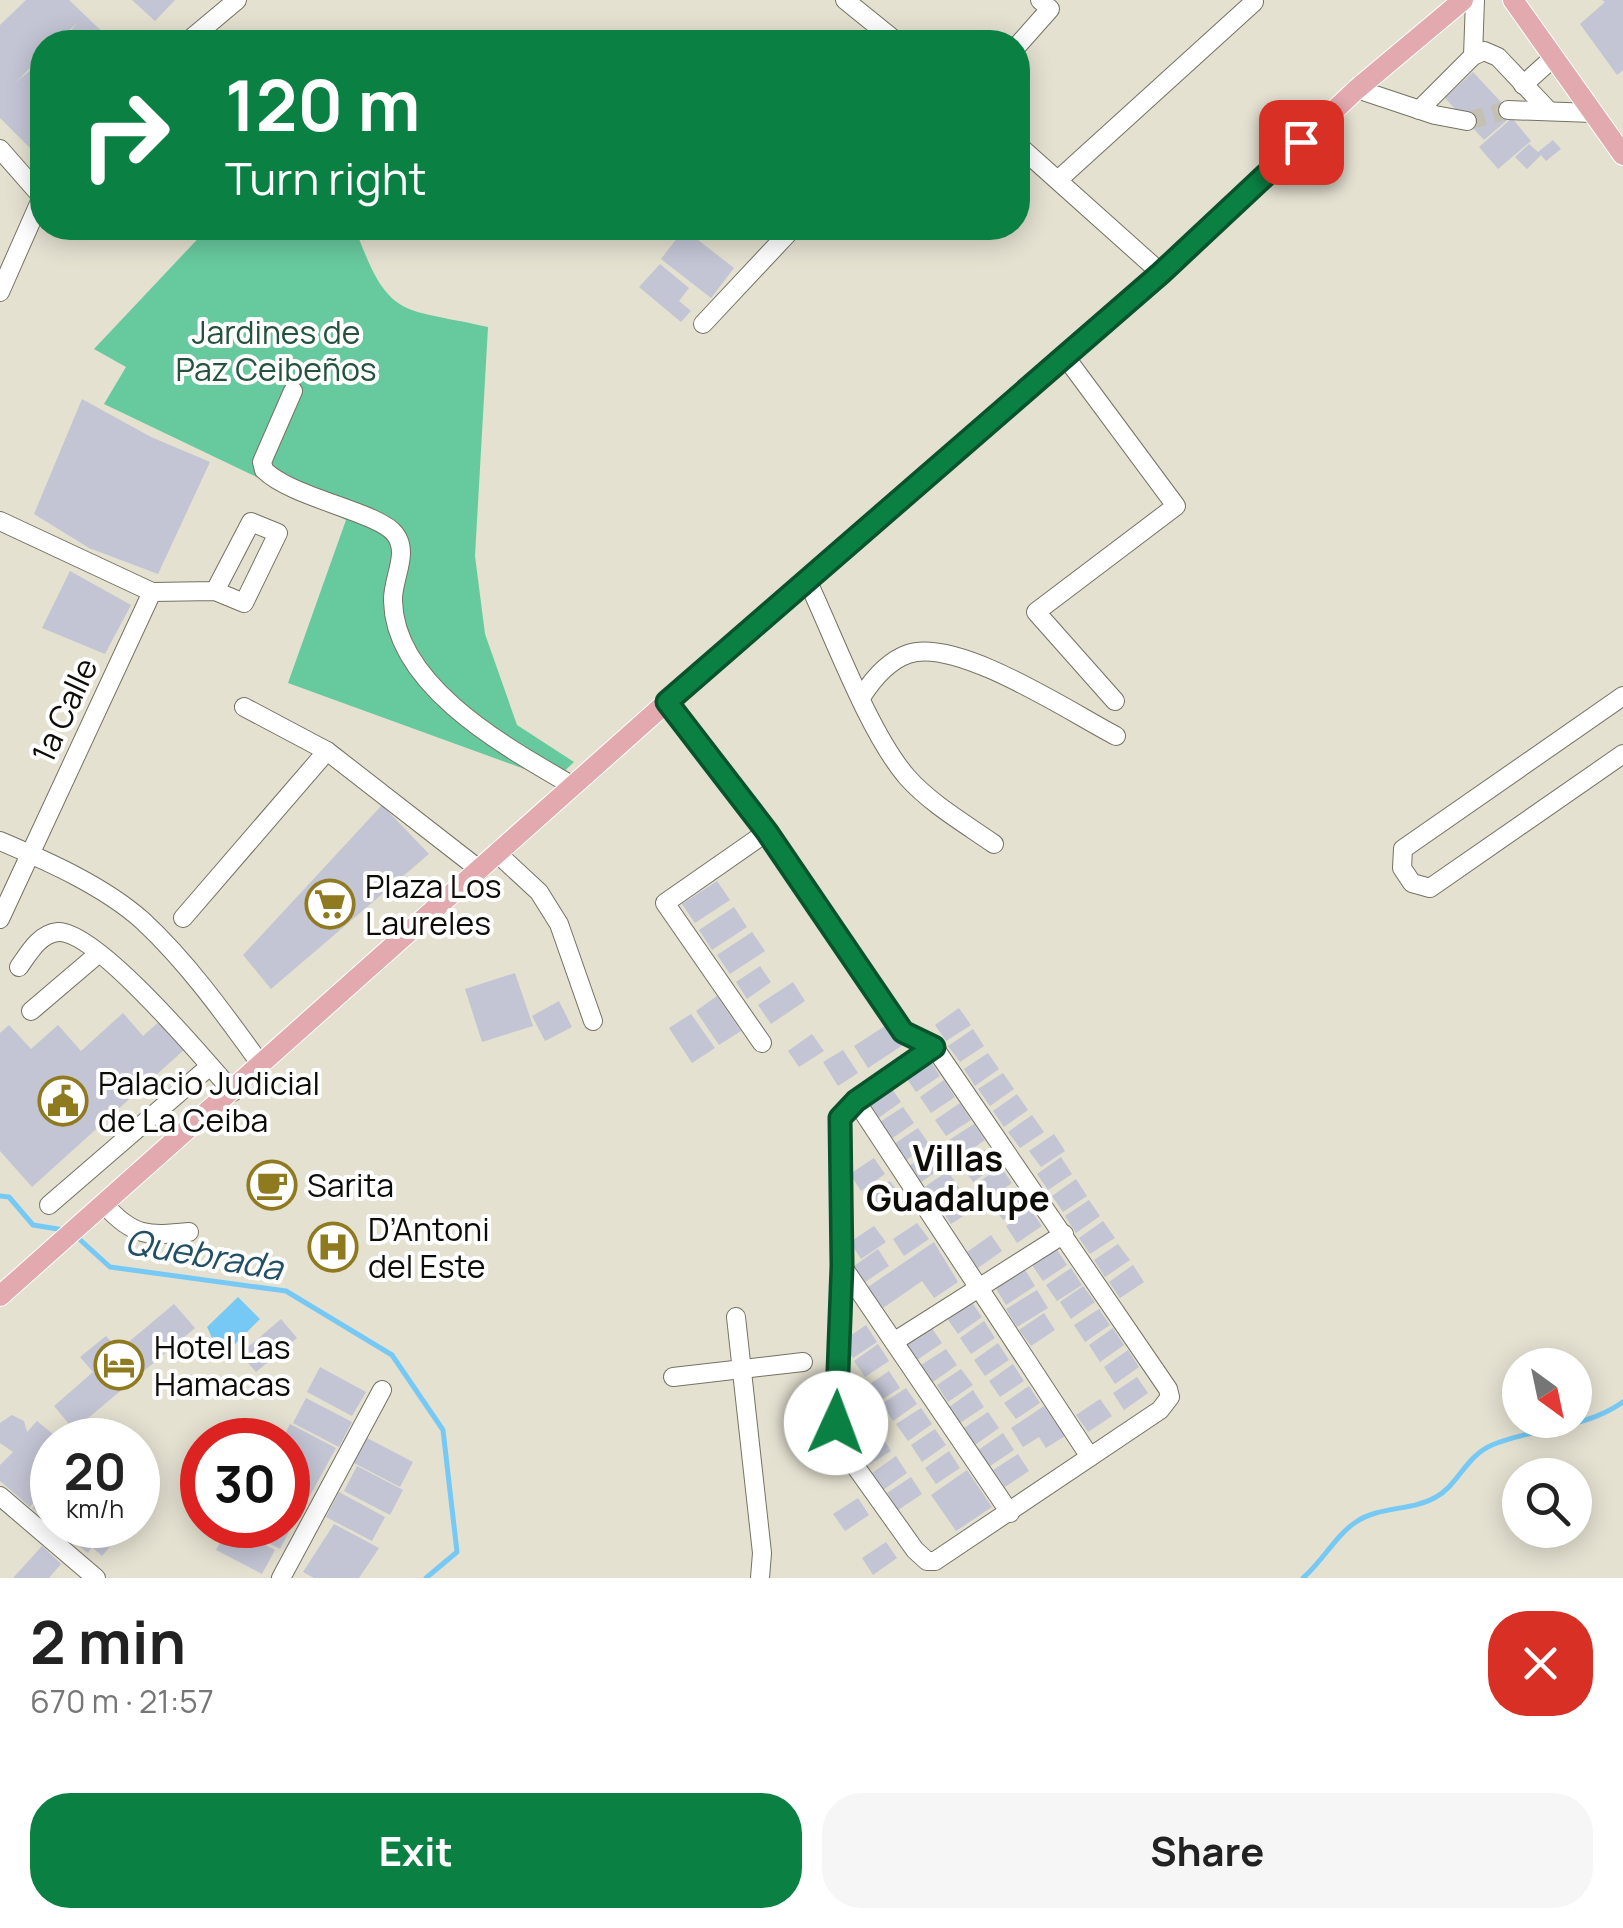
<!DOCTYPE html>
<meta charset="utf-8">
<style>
body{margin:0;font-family:Manrope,sans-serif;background:#f6f6f6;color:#222;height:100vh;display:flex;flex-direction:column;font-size:38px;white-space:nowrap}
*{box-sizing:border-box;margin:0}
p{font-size:32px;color:#767676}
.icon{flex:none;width:55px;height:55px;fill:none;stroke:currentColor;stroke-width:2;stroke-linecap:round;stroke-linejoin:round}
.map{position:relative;height:1578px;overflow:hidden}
.sheet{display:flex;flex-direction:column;background:#fff;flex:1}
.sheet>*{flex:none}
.banner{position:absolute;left:30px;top:30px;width:1000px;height:210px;border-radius:40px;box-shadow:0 5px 25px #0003;background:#0b8043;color:#fff;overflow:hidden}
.needle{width:65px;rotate:147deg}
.controls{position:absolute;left:1502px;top:1348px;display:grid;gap:20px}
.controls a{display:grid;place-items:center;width:90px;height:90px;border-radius:50%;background:#fff;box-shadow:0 5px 25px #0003;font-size:50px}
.speed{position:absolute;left:30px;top:1418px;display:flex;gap:20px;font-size:50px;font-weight:700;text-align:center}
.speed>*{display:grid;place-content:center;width:130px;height:130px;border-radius:50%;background:#fff;box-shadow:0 5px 25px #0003;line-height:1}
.speed small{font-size:25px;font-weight:400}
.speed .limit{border:15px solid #d22;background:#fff;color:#111}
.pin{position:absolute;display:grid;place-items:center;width:85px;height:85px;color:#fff;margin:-42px;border-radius:20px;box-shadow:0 5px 15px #0006}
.me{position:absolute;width:110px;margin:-55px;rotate:2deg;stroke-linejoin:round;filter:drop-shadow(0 0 8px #0008)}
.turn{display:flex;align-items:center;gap:35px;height:210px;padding:0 30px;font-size:45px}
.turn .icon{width:130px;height:130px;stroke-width:2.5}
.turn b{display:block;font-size:70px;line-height:85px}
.round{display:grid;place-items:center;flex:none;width:105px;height:105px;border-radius:40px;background:#f6f6f6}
.headline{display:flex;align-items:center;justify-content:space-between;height:170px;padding:0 30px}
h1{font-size:60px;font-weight:700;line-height:75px}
.button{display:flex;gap:20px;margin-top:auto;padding:20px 30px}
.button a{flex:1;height:115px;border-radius:40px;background:#0b8043;color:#fff;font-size:40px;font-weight:700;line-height:115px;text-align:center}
.button a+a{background:#f6f6f6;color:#222}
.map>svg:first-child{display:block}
</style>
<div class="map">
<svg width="1623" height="1578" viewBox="0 0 1623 1578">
<rect width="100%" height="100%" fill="#e4e1d1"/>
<path fill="#67c99e" d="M208 228H355C389 321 400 307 488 327L475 556 485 634 517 725 574 762 555 780 288 683 346 520 104 404 126 367 94 349Z"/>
<path fill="#77c9f5" d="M238 1297 260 1319 228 1351 213 1340 207 1327Z"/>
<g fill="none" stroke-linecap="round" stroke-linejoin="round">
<g stroke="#77c9f5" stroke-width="5">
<path d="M0 1196 9 1197 33 1225 64 1230"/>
<path d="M77 1237 110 1267 286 1291 392 1355 443 1430 457 1552 426 1578"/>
<path d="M1303 1578C1322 1562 1336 1535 1356 1522 1379 1506 1412 1511 1436 1497 1458 1485 1466 1456 1492 1445 1535 1427 1583 1430 1623 1402"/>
</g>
</g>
<g fill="#c3c5d4">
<path d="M26 0H69L113 42H61L78 22 57 42H42V56L16 82 42 61V160L0 118V25Z"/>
<path d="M132 0H175L155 21Z"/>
<path d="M1602 0H1623V70L1617 75 1580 24 1605 2Z"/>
<path d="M1473 72 1513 115 1484 140 1445 98Z"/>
<path d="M1512 118 1531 141 1498 169 1479 147Z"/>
<path d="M1553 140 1561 149 1546 161 1541 155 1527 169 1515 157 1529 144 1538 152Z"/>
<path d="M684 229 734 268 711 298 661 259Z"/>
<path d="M660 264 689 288 679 301 691 311 681 322 639 287Z"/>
<path d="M82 399 151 437 210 462 158 574 89 548 34 514Z"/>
<path d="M70 571 131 605 105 654 42 628Z"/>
<path d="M382 805 429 854 271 989 243 955Z"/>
<path d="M717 881 730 900 695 923 682 904Z"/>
<path d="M734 907 747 927 712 950 699 930Z"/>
<path d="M752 932 765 951 730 974 717 955Z"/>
<path d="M760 966 771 982 747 999 736 982Z"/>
<path d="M515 973 533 1026 482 1042 465 989Z"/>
<path d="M793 982 805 1001 771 1024 758 1005Z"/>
<path d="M717 996 741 1031 719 1045 696 1011Z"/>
<path d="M559 1001 572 1027 545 1041 532 1016Z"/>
<path d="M959 1008 971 1025 946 1041 935 1025Z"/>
<path d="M123 1013 143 1036 161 1020 186 1048 32 1187 0 1151V1033L9 1025 31 1049 58 1025 81 1051Z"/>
<path d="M691 1014 715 1048 692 1063 669 1028Z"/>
<path d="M888 1024 903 1045 868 1068 854 1046Z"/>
<path d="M973 1029 984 1046 960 1062 948 1046Z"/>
<path d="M812 1034 824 1051 799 1067 788 1051Z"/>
<path d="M843 1050 858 1073 838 1086 823 1062Z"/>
<path d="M988 1053 999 1069 975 1086 964 1069Z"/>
<path d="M929 1059 940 1076 916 1092 905 1076Z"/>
<path d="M1003 1073 1014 1089 990 1106 978 1089Z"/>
<path d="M944 1080 955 1097 931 1113 920 1097Z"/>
<path d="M890 1086 901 1102 877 1119 865 1102Z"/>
<path d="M1017 1094 1028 1110 1004 1127 993 1111Z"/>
<path d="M960 1103 971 1120 946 1136 935 1120Z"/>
<path d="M903 1107 914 1123 890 1140 878 1123Z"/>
<path d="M1032 1115 1044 1132 1020 1148 1008 1132Z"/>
<path d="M974 1124 985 1140 961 1157 949 1140Z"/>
<path d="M918 1128 929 1144 905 1161 894 1144Z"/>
<path d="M1054 1134 1065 1151 1041 1167 1029 1151Z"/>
<path d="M986 1149 997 1165 973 1182 961 1166Z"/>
<path d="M933 1150 944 1166 920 1183 909 1166Z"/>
<path d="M1061 1157 1072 1174 1048 1190 1037 1174Z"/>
<path d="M874 1158 885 1174 861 1191 850 1174Z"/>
<path d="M1001 1167 1012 1183 988 1200 977 1183Z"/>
<path d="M948 1171 959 1188 935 1204 923 1188Z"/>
<path d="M1076 1179 1087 1196 1063 1212 1052 1196Z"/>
<path d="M890 1181 902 1198 877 1214 866 1198Z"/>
<path d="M1016 1187 1028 1204 1003 1220 992 1204Z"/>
<path d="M964 1191 976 1208 951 1224 940 1208Z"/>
<path d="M1089 1200 1100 1216 1076 1233 1065 1216Z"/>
<path d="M1030 1209 1042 1226 1017 1243 1006 1226Z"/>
<path d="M1103 1221 1115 1238 1090 1254 1079 1238Z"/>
<path d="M917 1223 929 1239 904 1256 893 1239Z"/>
<path d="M874 1226 886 1242 861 1259 850 1242Z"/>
<path d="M991 1235 1002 1251 978 1268 967 1252Z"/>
<path d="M934 1242 958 1282 934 1298 922 1281 883 1308 868 1287Z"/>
<path d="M1118 1244 1130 1260 1105 1277 1094 1260Z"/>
<path d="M1056 1248 1067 1265 1043 1281 1032 1265Z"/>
<path d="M878 1249 889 1266 865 1282 854 1266Z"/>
<path d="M1133 1265 1144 1282 1120 1298 1109 1282Z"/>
<path d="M1024 1268 1035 1286 1006 1305 995 1287Z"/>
<path d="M1071 1268 1082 1285 1057 1301 1046 1285Z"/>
<path d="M1083 1286 1095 1302 1071 1319 1060 1302Z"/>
<path d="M1037 1290 1048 1308 1017 1327 1006 1309Z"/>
<path d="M971 1301 982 1317 958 1334 946 1317Z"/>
<path d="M174 1304 195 1328 74 1430 54 1406 93 1372 80 1357 106 1336 119 1350Z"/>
<path d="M1099 1309 1110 1325 1085 1342 1074 1325Z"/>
<path d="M1044 1313 1055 1330 1031 1346 1019 1330Z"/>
<path d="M281 1319 297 1338 256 1372 240 1354Z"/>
<path d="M984 1321 995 1338 971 1354 960 1338Z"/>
<path d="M866 1325 877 1342 853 1358 841 1342Z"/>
<path d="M931 1327 942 1343 917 1360 906 1343Z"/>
<path d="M1113 1328 1124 1345 1100 1362 1089 1345Z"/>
<path d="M998 1343 1009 1360 985 1376 974 1360Z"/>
<path d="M878 1344 889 1361 865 1377 854 1361Z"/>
<path d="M946 1349 957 1365 933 1382 921 1365Z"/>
<path d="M1128 1350 1139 1367 1115 1384 1104 1367Z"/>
<path d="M1013 1364 1024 1381 1000 1397 989 1381Z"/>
<path d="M320 1367 366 1392 352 1416 307 1392Z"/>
<path d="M961 1369 973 1385 948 1402 937 1385Z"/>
<path d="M889 1371 900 1388 875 1404 864 1388Z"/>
<path d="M1137 1377 1148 1393 1124 1410 1113 1393Z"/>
<path d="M1029 1386 1040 1403 1016 1419 1004 1403Z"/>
<path d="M906 1388 917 1404 893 1421 882 1404Z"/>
<path d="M973 1390 984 1407 960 1423 949 1407Z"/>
<path d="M306 1398 352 1422 339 1447 293 1423Z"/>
<path d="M1100 1399 1112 1416 1088 1432 1076 1415Z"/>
<path d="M1044 1406 1065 1436 1046 1448 1039 1437 1023 1447 1011 1428Z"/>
<path d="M921 1408 932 1424 908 1441 896 1424Z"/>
<path d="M988 1412 999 1428 975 1445 964 1428Z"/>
<path d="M866 1413 877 1429 853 1446 841 1429Z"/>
<path d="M12 1415 24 1421 27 1432 37 1421 60 1440H52V1480L30 1507 0 1481V1465L13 1452 0 1443V1423Z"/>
<path d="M290 1424 336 1448 295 1523 288 1519V1440H282Z"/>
<path d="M935 1429 946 1445 922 1462 911 1445Z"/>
<path d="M1003 1433 1014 1450 990 1466 978 1450Z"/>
<path d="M880 1434 891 1451 866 1467 855 1451Z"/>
<path d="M367 1438 413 1462 400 1487 354 1463Z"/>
<path d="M949 1451 960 1468 936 1484 925 1468Z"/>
<path d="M1018 1454 1029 1471 1005 1487 993 1470Z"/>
<path d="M896 1456 907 1473 883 1490 872 1473Z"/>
<path d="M357 1466 403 1490 390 1515 344 1491Z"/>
<path d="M967 1470 992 1507 956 1531 931 1495Z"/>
<path d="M911 1477 922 1494 898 1510 887 1493Z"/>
<path d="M52 1488V1508L44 1518 32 1508Z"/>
<path d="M339 1492 385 1517 372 1541 326 1517Z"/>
<path d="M858 1498 869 1515 845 1531 833 1514Z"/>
<path d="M288 1521 293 1524 280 1549 234 1525H288Z"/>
<path d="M334 1524 379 1548 359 1578H314L303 1572Z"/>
<path d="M55 1525H87L79 1534 73 1529 65 1538 53 1528Z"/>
<path d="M90 1525H128L102 1556 92 1547 88 1553 75 1543Z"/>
<path d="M229 1526 275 1550 262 1574 216 1550Z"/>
<path d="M886 1542 897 1558 873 1575 862 1558Z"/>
<path d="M42 1546 61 1564 49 1578H13Z"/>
</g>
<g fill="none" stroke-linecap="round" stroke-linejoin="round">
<path stroke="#c4c1b3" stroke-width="18" stroke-dasharray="18 9" stroke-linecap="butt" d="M1467 121 1508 110"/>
<g stroke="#757263" stroke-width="20">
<g id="minor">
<path d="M845 0 897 42"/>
<path d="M187 42 237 0"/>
<path d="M1018 45 1050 9 1040 0"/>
<path d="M1473 56 1475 0"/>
<path d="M1523 85 1554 57"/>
<path d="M1357 89 1435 115 1467 121"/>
<path d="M1419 110 1473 56 1484 51 1498 57 1549 111"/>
<path d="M1508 110 1593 113"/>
<path d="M1018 145 1161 273"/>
<path d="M0 149 42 197 0 292"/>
<path d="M1058 180 1254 2"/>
<path d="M703 324 793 228"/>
<path d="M1064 355 1176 506 1036 612 1115 701"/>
<path d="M293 391 262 462 264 470C292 498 379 512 395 534 410 553 392 579 393 601 395 687 508 748 573 786"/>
<path d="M0 521 152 592 215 591 244 603 278 533 251 522 215 591"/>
<path d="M808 582C834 637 869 733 907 777 931 804 964 823 994 844"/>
<path d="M862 696C873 679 888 661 908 654 957 637 1070 712 1116 736"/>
<path d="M1623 696 1403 849 1402 868 1412 883 1430 888 1623 754"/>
<path d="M667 702 767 832 903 1032 934 1047 1168 1389 1170 1397 1160 1410 935 1561H927L915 1550 848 1456 836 1423 842 1266 839 1118 856 1101 934 1047"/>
<path d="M327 751 480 870"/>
<path d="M0 841C47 861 104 886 143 921 189 964 225 1015 262 1066"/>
<path d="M498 854 539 892 559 924 593 1021"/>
<path d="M183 918 327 751 244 707"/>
<path d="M0 919 152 592"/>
<path d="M19 967C29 953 39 934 58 932 96 930 206 1061 233 1092"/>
<path d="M31 1011 98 954"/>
<path d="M762 1043 665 903 767 832"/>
<path d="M856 1101 1090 1457"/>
<path d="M49 1205 210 1066"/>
<path d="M105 1205C133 1237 149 1236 189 1232"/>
<path d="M843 1267 1010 1513"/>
<path d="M736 1317 762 1553 760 1578"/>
<path d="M895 1341 1064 1234"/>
<path d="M673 1377 803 1362"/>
<path d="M0 1496 96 1578"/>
<path d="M281 1578 382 1390"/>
</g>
</g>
<g stroke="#fff" stroke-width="22">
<g id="major">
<path d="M1513 0 1623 155"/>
<path d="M0 1296 667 702 1161 273 1357 89 1463 0"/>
</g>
</g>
<use href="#minor" stroke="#fff" stroke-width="18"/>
<use href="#major" stroke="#e2a9af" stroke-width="20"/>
</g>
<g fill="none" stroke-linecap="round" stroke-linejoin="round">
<g stroke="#07532c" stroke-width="25">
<path id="route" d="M836 1423 842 1266 840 1118 856 1101 934 1047 903 1032 767 832 667 702 1161 273 1301 142"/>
</g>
<use href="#route" stroke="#0b8043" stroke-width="18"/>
</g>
<defs>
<g id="supermarket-ring" transform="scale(2.5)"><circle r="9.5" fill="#fff" stroke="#907a20" stroke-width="1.5"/><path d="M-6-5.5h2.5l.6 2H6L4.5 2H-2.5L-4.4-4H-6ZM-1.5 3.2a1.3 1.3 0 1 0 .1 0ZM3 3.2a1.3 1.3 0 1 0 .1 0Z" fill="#907a20"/></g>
<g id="civic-ring" transform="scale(2.5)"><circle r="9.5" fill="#fff" stroke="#907a20" stroke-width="1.5"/><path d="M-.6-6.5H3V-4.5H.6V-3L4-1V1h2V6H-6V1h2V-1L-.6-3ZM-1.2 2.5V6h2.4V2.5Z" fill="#907a20"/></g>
<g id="cafe-ring" transform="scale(2.5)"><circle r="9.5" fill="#fff" stroke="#907a20" stroke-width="1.5"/><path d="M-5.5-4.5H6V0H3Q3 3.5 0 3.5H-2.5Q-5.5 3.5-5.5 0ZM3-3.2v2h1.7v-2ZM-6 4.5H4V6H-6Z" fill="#907a20"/></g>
<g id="hospital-ring" transform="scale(2.5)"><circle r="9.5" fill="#fff" stroke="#907a20" stroke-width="1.5"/><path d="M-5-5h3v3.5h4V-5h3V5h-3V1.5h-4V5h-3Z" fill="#907a20"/></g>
<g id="hotel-ring" transform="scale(2.5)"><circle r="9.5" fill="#fff" stroke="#907a20" stroke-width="1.5"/><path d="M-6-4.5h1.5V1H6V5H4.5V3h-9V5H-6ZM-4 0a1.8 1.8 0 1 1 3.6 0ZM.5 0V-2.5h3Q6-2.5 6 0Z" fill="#907a20"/></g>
</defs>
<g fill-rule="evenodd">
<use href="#supermarket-ring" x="330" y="904"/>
<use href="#civic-ring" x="63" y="1101"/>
<use href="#cafe-ring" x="272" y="1185"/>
<use href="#hospital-ring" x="333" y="1247"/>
<use href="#hotel-ring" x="119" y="1365"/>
</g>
<g text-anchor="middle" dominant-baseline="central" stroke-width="8" stroke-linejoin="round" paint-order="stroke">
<g font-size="32" fill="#23523e" stroke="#fff">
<text x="276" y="332">Jardines de<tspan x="276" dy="37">Paz Ceibeños</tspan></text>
</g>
<g font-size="32" fill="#0d0c07" stroke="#fff">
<text transform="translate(64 710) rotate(-65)">1a Calle</text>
</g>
<g font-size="32" fill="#0d0c07" stroke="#fff" text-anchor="start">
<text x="365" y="886">Plaza Los<tspan x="365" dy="37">Laureles</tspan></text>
<text x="98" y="1083">Palacio Judicial<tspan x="98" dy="37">de La Ceiba</tspan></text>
<text x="307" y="1185">Sarita</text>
<text x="368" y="1229">D’Antoni<tspan x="368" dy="37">del Este</tspan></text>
<text x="154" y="1347">Hotel Las<tspan x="154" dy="37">Hamacas</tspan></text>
</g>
<g font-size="35" font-weight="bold" fill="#0d0c07" stroke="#fff">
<text x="958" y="1158">Villas<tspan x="958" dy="40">Guadalupe</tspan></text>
</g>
<g font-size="35" font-style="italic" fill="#224f66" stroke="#fff">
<text transform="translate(204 1254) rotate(10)">Quebrada</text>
</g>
</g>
</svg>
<div class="controls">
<a><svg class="needle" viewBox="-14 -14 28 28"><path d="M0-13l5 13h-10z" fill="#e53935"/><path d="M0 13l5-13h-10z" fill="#767676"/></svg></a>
<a><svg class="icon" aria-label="search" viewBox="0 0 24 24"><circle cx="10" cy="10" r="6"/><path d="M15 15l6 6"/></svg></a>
</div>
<div class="speed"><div>20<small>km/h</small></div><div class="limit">30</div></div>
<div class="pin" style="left:1301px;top:142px;background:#d93025"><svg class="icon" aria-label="arrive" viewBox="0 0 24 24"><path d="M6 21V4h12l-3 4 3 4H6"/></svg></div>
<svg class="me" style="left:836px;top:1423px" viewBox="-20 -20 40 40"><circle r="19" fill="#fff"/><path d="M0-13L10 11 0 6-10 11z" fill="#0b8043"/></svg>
<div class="banner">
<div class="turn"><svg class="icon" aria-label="right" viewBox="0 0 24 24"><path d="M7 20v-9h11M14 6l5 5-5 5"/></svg><div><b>120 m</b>Turn right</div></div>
</div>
</div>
<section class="sheet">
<div class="headline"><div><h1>2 min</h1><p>670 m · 21:57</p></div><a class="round" style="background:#d93025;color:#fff"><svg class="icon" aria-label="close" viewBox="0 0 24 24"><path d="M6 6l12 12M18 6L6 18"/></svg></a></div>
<div class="button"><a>Exit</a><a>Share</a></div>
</section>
